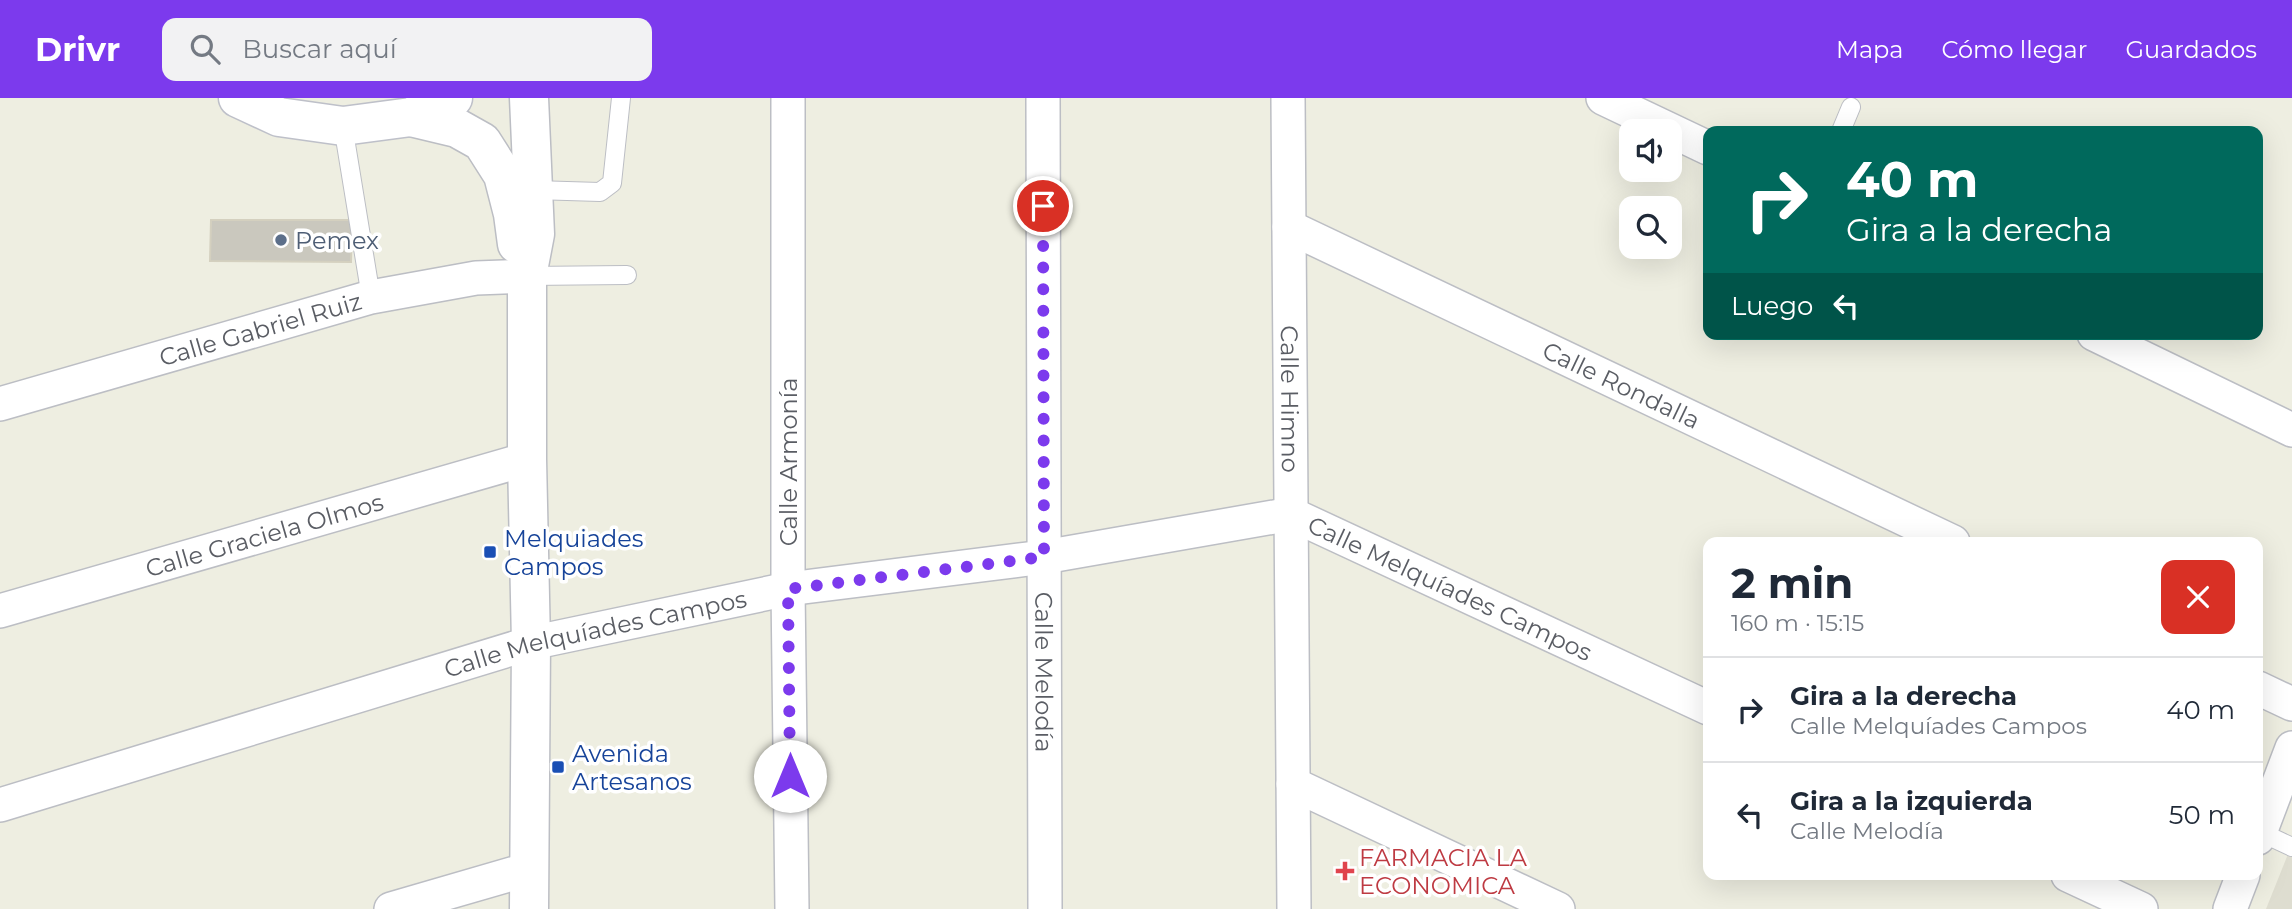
<!DOCTYPE html>
<html lang="es">
<meta charset="utf-8">
<style>
body{margin:0;font-family:Montserrat,sans-serif;background:#f2f2f3;color:#1f2937;height:100vh;display:flex;flex-direction:column;font-size:26px;white-space:nowrap}
*{box-sizing:border-box;margin:0}
p{font-size:23px;color:#747a83}
.icon{flex:none;width:38px;height:38px;fill:none;stroke:currentColor;stroke-width:2;stroke-linecap:round;stroke-linejoin:round}
.map{position:relative;flex:1;overflow:hidden}
.sheet{position:absolute;left:1703px;top:439px;width:560px;height:343px;display:flex;flex-direction:column;background:#fff;border-radius:14px;box-shadow:0 7px 28px #0002}
.sheet>*{flex:none}
.hud{position:absolute;left:1703px;top:28px;width:560px;height:214px;border-radius:14px;box-shadow:0 7px 28px #0002;background:#00695c;color:#fff;overflow:hidden}
.buttons{position:absolute;left:1619px;top:21px;display:grid;gap:14px}
.buttons a{display:grid;place-items:center;width:63px;height:63px;border-radius:14px;background:#fff;box-shadow:0 7px 28px #0002;font-size:35px}
.pin{position:absolute;display:grid;place-items:center;width:60px;height:60px;color:#fff;margin:-30px;border:4px solid #fff;border-radius:50%;box-shadow:0 2px 7px #0007}
.me{position:absolute;width:77px;margin:-38px;rotate:0deg;stroke-linejoin:round;filter:drop-shadow(0 0 5px #0008)}
.turn{display:flex;align-items:center;gap:24px;height:147px;padding:0 28px;font-size:32px}
.turn .icon{width:91px;height:91px;stroke-width:2.5}
.turn b{display:block;font-size:49px;line-height:60px}
.then{display:flex;align-items:center;height:66px;padding:0 28px;background:#0003;gap:14px;font-size:26px}
.round{display:grid;place-items:center;flex:none;width:74px;height:74px;border-radius:14px;background:#f2f2f3}
.summary{display:flex;align-items:center;justify-content:space-between;height:119px;padding:0 28px}
h1{font-size:42px;font-weight:700;line-height:52px}
ul{padding:0;list-style:none}
li{display:flex;align-items:center;gap:21px;height:105px;padding:0 28px;border-top:2px solid #e0e1e3}
li div{flex:1}
li b{display:block;font-size:26px}
li em{font-style:normal}
header{display:flex;align-items:center;gap:42px;box-sizing:border-box;height:98px;padding:0 35px;background:#7c3aed;color:#fff}
header strong{font-size:33px}
nav{display:flex;gap:38px;margin-inline-start:auto;font-size:24px}
.search{width:490px;height:63px;background:#f2f2f3;display:flex;align-items:center;gap:18px;box-sizing:border-box;padding:0 24px;border-radius:14px;color:#747a83;font-size:26px}
.map>svg:first-child{display:block}
</style>
<header>
<strong>Drivr</strong>
<div class="search"><svg class="icon" aria-label="search" viewBox="0 0 24 24"><circle cx="10" cy="10" r="6"/><path d="M15 15l6 6"/></svg>Buscar aquí</div>
<nav><a>Mapa</a><a>Cómo llegar</a><a>Guardados</a></nav>
</header>
<div class="map">
<svg width="2292" height="811" viewBox="0 0 2292 811">
<rect width="100%" height="100%" fill="#eeeee1"/>
<path fill="#deddd0" d="M2292 746V811H2266Z"/>
<path fill="#cac8be" stroke="#d4d0bf" stroke-width="2" d="M211 122H352L351 164 210 163Z"/>
<g fill="none" stroke-linecap="round" stroke-linejoin="round">
<g stroke="#bcbec4" stroke-width="20">
<g id="service">
<path d="M343 28 371 199"/>
<path d="M1841 33 1851 9"/>
<path d="M534 92 600 94 612 85 621 0"/>
<path d="M527 178 627 177"/>
<path d="M2260 734 2292 749"/>
</g>
</g>
<g stroke="#bcbec4" stroke-width="36">
<g id="minor">
<path d="M788 0V491L792 811"/>
<path id="s1" d="M1043 0 1045 811"/>
<path id="s2" d="M1288 0 1294 811"/>
<path d="M1603 0 1708 50"/>
<path id="s3" d="M1289 129 1953 444"/>
<path d="M2094 236 2292 332"/>
<path id="s4" d="M0 306 371 199 476 180 527 178"/>
<path id="s5" d="M0 513 527 361"/>
<path d="M2258 590 2292 606"/>
<path d="M1293 686 1558 811"/>
<path id="s6" d="M0 707 531 545 788 491 1044 459 1291 416 1708 610"/>
<path d="M2258 740 2292 650"/>
<path d="M2068 777 2141 811"/>
<path d="M391 811 529 771"/>
<path d="M2230 811 2243 777"/>
</g>
</g>
<g stroke="#bcbec4" stroke-width="41">
<g id="tertiary">
<path d="M529 0 535 136 527 178V361L531 545 529 811"/>
<path d="M411 19 457 30 482 44 503 77 513 116 517 146"/>
</g>
</g>
<g stroke="#bec0c9" stroke-width="41">
<path id="secondary" d="M238 0 279 19 343 28 411 19 453 0"/>
</g>
<use href="#service" stroke="#fff" stroke-width="18"/>
<use href="#minor" stroke="#fff" stroke-width="33"/>
<use href="#tertiary" stroke="#fff" stroke-width="38"/>
<use href="#secondary" stroke="#fff" stroke-width="38"/>
</g>
<g fill="none" stroke-linecap="round" stroke-linejoin="round">
<path stroke="#7c3aed" stroke-width="12" stroke-dasharray="0 21.6" d="M790 678 788 491 1044 459 1043 108"/>
</g>
<circle fill="#5c6f8a" stroke="#fff" stroke-width="2.5" cx="281" cy="142" r="7"/>
<g fill="#1a4fb4" stroke="#fff" stroke-width="2.5">
<rect x="483" y="447" width="14" height="14" rx="3.5"/>
<rect x="551" y="662" width="14" height="14" rx="3.5"/>
</g>
<path fill="#e0444e" stroke="#fff" stroke-width="2.5" d="M1341.5 762.5h7v7h7v7h-7v7h-7v-7h-7v-7h7z"/>
<g text-anchor="middle" dominant-baseline="central" stroke-width="7" stroke-linejoin="round" paint-order="stroke">
<g font-size="24" fill="#4e5e75" stroke="#fff" text-anchor="start">
<text x="295" y="142">Pemex</text>
</g>
<g font-size="24" fill="#5a5d64" stroke="#fff">
<text stroke="none"><textPath href="#s4" startOffset="271">Calle Gabriel Ruiz</textPath></text>
<text stroke="none"><textPath href="#s3" startOffset="368">Calle Rondalla</textPath></text>
<text stroke="none"><textPath href="#s2" startOffset="301">Calle Himno</textPath></text>
<text transform="translate(788 364) rotate(-90)">Calle Armonía</text>
<text stroke="none"><textPath href="#s5" startOffset="275">Calle Graciela Olmos</textPath></text>
<text stroke="none"><textPath href="#s6" startOffset="1502">Calle Melquíades Campos</textPath></text>
<text stroke="none"><textPath href="#s6" startOffset="620">Calle Melquíades Campos</textPath></text>
<text stroke="none"><textPath href="#s1" startOffset="574">Calle Melodía</textPath></text>
</g>
<g font-size="24" fill="#164399" stroke="#fff" text-anchor="start">
<text x="504" y="440">Melquiades<tspan x="504" dy="28">Campos</tspan></text>
<text x="572" y="655">Avenida<tspan x="572" dy="28">Artesanos</tspan></text>
</g>
<g font-size="24" fill="#be3a42" stroke="#fff" text-anchor="start">
<text x="1359" y="759">FARMACIA LA<tspan x="1359" dy="28">ECONOMICA</tspan></text>
</g>
</g>
</svg>
<div class="buttons">
<a><svg class="icon" aria-label="sound" viewBox="0 0 24 24"><path d="M4 9h4l5-4v14l-5-4H4zM17 9q2 3 0 6"/></svg></a>
<a><svg class="icon" aria-label="search" viewBox="0 0 24 24"><circle cx="10" cy="10" r="6"/><path d="M15 15l6 6"/></svg></a>
</div>
<div class="pin" style="left:1043px;top:108px;background:#d93025"><svg class="icon" aria-label="arrive" viewBox="0 0 24 24"><path d="M6 21V4h12l-3 4 3 4H6"/></svg></div>
<svg class="me" style="left:790px;top:678px" viewBox="-20 -20 40 40"><circle r="19" fill="#fff"/><path d="M0-13L10 11 0 6-10 11z" fill="#7c3aed"/></svg>
<div class="hud">
<div class="turn"><svg class="icon" aria-label="right" viewBox="0 0 24 24"><path d="M7 20v-9h11M14 6l5 5-5 5"/></svg><div><b>40 m</b>Gira a la derecha</div></div>
<div class="then">Luego<svg class="icon" aria-label="left" viewBox="0 0 24 24"><path d="M17 20v-9H6M10 6l-5 5 5 5"/></svg></div>
</div>
<section class="sheet">
<div class="summary"><div><h1>2 min</h1><p>160 m · 15:15</p></div><a class="round" style="background:#d93025;color:#fff"><svg class="icon" aria-label="close" viewBox="0 0 24 24"><path d="M6 6l12 12M18 6L6 18"/></svg></a></div>
<ul>
<li><svg class="icon" aria-label="right" viewBox="0 0 24 24"><path d="M7 20v-9h11M14 6l5 5-5 5"/></svg><div><b>Gira a la derecha</b><p>Calle Melquíades Campos</p></div><em>40 m</em></li>
<li><svg class="icon" aria-label="left" viewBox="0 0 24 24"><path d="M17 20v-9H6M10 6l-5 5 5 5"/></svg><div><b>Gira a la izquierda</b><p>Calle Melodía</p></div><em>50 m</em></li>
</ul>
</section>
</div>
